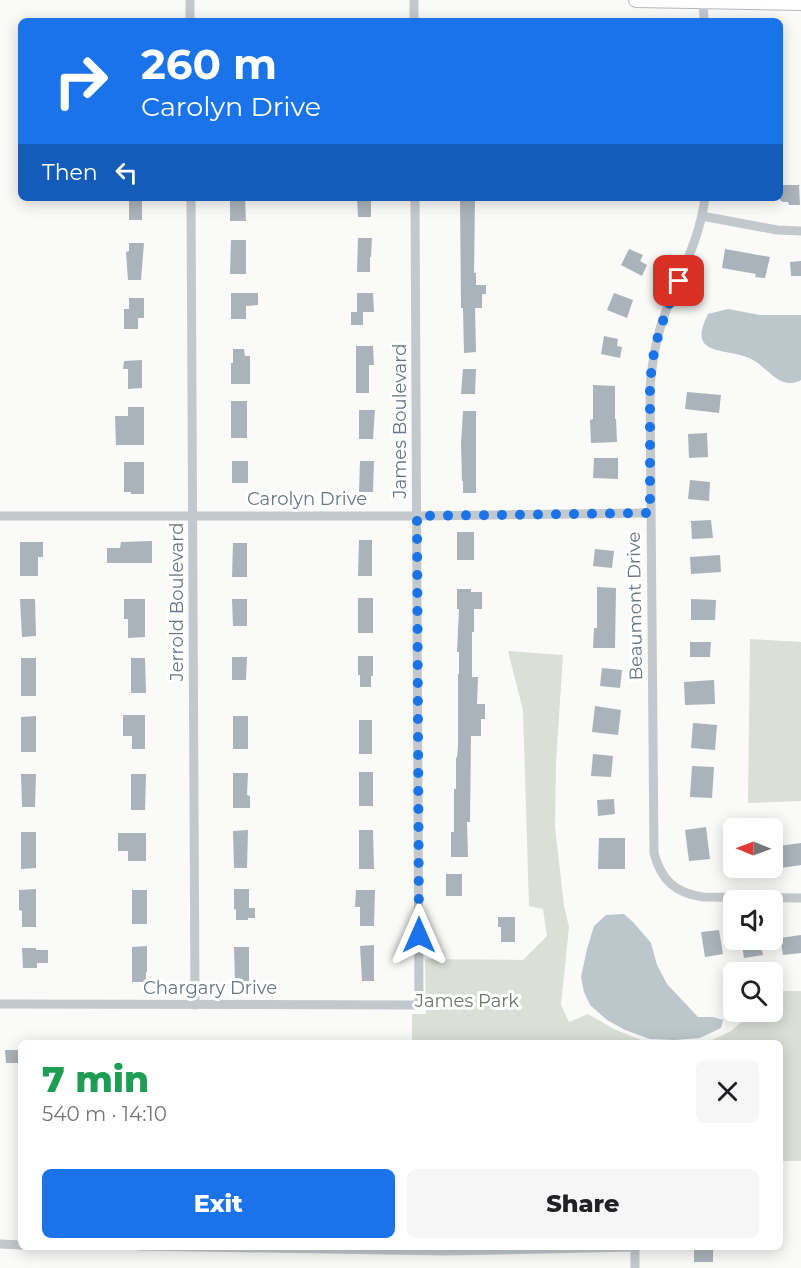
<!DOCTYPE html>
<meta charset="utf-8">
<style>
body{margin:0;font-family:Montserrat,sans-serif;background:#f6f6f6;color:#202124;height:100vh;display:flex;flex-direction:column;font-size:22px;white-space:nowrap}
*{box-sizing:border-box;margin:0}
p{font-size:20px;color:#757577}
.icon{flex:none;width:33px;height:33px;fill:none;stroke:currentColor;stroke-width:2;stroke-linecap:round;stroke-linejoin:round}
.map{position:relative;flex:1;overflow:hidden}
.side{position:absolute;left:18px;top:1040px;width:765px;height:210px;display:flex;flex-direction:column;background:#fff;border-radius:9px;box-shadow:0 3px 15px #0003}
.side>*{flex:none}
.banner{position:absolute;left:18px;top:18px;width:765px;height:183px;border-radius:9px;box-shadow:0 3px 15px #0003;background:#1a73e8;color:#fff;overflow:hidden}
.needle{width:39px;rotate:271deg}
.fabs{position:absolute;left:723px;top:818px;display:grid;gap:12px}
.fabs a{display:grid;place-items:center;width:60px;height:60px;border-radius:9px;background:#fff;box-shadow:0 3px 15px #0003;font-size:30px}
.pin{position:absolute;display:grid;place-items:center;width:51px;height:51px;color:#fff;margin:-26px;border-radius:12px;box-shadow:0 3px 9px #0006}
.me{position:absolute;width:66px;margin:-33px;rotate:0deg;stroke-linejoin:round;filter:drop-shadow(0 0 4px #0008)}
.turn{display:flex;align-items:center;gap:21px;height:126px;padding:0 24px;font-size:27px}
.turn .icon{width:78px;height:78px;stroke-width:2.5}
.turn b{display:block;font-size:42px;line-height:51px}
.then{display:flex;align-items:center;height:57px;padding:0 24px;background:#0003;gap:12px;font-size:22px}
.round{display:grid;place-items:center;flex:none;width:63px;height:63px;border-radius:9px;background:#f6f6f6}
.summary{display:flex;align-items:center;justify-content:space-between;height:102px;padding:0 24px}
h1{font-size:36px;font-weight:800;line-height:45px;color:#1e9e55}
.button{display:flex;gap:12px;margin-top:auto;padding:12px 24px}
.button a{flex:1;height:69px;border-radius:9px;background:#1a73e8;color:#fff;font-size:24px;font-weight:800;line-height:69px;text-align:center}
.button a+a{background:#f6f6f6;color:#202124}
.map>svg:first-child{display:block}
</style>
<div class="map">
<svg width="801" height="1268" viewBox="0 0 801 1268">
<rect width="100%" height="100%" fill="#fafaf8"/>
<g fill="#dadfd7">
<path d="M750 639 801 642V801L748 803Z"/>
<path d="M508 651 563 655 556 762 555 827 564 906 569 927 561 1005 569 1022 588 1014 614 1029 646 1042H412V1014H426L425 959 523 960 547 936 543 909 529 906 523 710Z"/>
<path d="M780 991H801V1161H780V1042H708L731 1031 754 1011H772L773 997Z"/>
</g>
<g fill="#bbc7cb">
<path d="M728 309 760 315H801V380C781 391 770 370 753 360 729 346 685 360 708 314Z"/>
<path d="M624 914 633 922 651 943 657 965 667 984 698 1017H713L723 1020 721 1028 700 1038 675 1040 650 1039 625 1030 607 1020 590 1005 584 992 581 977 587 949 594 926 606 915Z"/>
</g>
<g fill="#aab3b9">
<path d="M780 185H799L800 205H789L788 202H783L780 200Z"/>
<rect x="129" y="198" width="13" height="22"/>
<path d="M232 198H245L246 221H230V200H232Z"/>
<path d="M357 198H371V217H358Z"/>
<path d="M460 198H475L474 273H476V285H486V294H482V308H475L476 352 464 353 463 308H461Z"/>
<path d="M358 238H372L371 257H370V272H357Z"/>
<path d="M231 240H246V274H230Z"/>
<path d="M129 243H144L141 280H128L126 252 129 251Z"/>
<path d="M629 249 643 255 640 261 647 265 642 276 621 265Z"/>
<path d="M725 249 770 257 765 278 755 277 756 274 722 268Z"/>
<path d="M801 261V276H791L790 262Z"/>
<path d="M231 293H258V305L246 306V319H231Z"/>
<path d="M357 293H373L374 312H357Z"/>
<path d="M614 293 633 300 627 318 607 310Z"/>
<path d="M129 298H144V318H138V329H124V309H129Z"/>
<rect x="351" y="312" width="12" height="13"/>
<path d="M604 336 618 339 617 346 622 347 620 358 601 354Z"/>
<path d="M356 346H373L374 365H369V393H356Z"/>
<path d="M233 349H244L245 356H250V384H231V363H233Z"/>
<path d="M142 360V388L128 389V369H123L124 361Z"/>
<path d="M463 369H476L475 394H461Z"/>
<path d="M593 385 615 386V419H616L617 442 591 443 590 420 593 419Z"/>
<path d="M687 392 721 395 719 413 685 409Z"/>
<rect x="231" y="401" width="16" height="37"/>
<path d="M128 407H144V445H116L115 416H128Z"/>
<path d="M359 410H375L373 439H359Z"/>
<path d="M463 411H476V493H463V481H462L461 443Z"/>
<path d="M707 433 708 457 689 458 688 434Z"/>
<path d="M594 458H618V479L593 478Z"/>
<rect x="232" y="461" width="16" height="22"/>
<path d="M360 461H374L373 492H359Z"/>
<path d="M124 462H144V494H131V492H124Z"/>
<path d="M690 480 710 482 709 501 688 499Z"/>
<path d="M711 520 713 538 692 539 691 521Z"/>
<rect x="457" y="532" width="17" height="28"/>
<path d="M359 540H372V576H358Z"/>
<path d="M152 541V563H107V548H120L121 542Z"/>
<path d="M20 542H43V557H38V576H20Z"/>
<path d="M233 543H247V577H232Z"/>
<path d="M595 549 614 551 612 568 593 566Z"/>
<path d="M720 555 721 572 691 574 690 557Z"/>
<path d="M597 587 616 588 615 648H593L594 628H597Z"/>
<path d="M457 589H471V592H482V609H474V632H472V677H478L477 704H485V719H481V736H471L470 822H467L468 857H451V832H454V789H456V757L457 758 458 747V674H459V652H457L459 609H457Z"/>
<rect x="358" y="598" width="15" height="35"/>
<path d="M20 599H35L36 636 22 637Z"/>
<path d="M124 599H145V637L128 638V619H124Z"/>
<path d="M232 599H247V626H233Z"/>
<path d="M691 599 716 600 715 620H691Z"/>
<path d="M690 642H711L710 657H690Z"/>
<path d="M358 656H373V676H371V687H360V675H358Z"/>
<path d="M232 657H247L246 680H232Z"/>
<rect x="21" y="658" width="15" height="38"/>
<path d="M131 658H145L146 693H131Z"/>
<path d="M602 668 622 670 620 688 600 686Z"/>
<path d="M714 680 715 704 685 705 684 682Z"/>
<path d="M595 706 621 710 618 735 592 732Z"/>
<path d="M123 715H145V749H132V736H123Z"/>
<path d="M36 716V752H21V717Z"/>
<rect x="233" y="716" width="15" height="33"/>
<rect x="359" y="720" width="13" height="34"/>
<path d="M693 723 717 725 715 750 691 748Z"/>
<path d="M593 754 613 756 611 777 591 776Z"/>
<path d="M692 766 714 767 712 798 690 797Z"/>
<rect x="359" y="772" width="14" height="34"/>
<path d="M233 773H248L247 795 250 796V808H233Z"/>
<path d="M21 774H36L35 807H22Z"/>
<path d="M131 774H146L145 810H131Z"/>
<path d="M614 799 615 814 598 816 597 800Z"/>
<path d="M706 827 710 859 689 861 685 830Z"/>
<path d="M248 830 247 868H234L233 831Z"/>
<path d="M359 830H373L374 869H359Z"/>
<path d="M21 832H36V868L21 869Z"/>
<path d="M118 833H146V861H128V851H118Z"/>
<path d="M599 838H625V869H598Z"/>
<path d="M801 843V865L774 869 772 847Z"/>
<rect x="446" y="874" width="16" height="22"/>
<path d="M36 889V927H22V911L19 910V890Z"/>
<path d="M234 889H249V908H255V918H248V920H236V909L234 910Z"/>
<rect x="132" y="890" width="15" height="34"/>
<path d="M356 890H375L374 926H360V907H355Z"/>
<path d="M498 917H515V942H501V927H498Z"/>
<path d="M719 930 723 954 705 957 701 932Z"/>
<path d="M801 935V953L783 955 780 938Z"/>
<path d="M741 939H760L763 955 744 958Z"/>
<path d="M374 945V981H362L360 946Z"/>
<path d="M147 946V972H146V982H132V947Z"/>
<path d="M234 947H249V982H235Z"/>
<path d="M22 948H36V950H48V963H37V968H23Z"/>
<path d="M5 1050H21V1063H6Z"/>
<path d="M695 1246H713V1262H694V1250H695Z"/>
</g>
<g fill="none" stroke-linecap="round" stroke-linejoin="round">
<g stroke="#b3babf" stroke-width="16">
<path id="secondary" d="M636 0 801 3"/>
</g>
<g stroke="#c3c8cc" stroke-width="9">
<path d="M190 0V21"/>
<path d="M414 0V21"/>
<path d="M703 0 704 21"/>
<path d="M191 198 195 1005"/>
<path d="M705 198C699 242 681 271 666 311 656 336 652 362 650 388L654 853C661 880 675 893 703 897L801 898"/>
<path d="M702 216 777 230 801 231"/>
<path d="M0 516H417L650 513"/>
<path d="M0 1004 419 1005 415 198"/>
<path d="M0 1244 21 1245"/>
<path d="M139 1246 446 1251 635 1247V1268"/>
</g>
<use href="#secondary" stroke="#fff" stroke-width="14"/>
</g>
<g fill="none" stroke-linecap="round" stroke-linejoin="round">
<path stroke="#1a73e8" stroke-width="10" stroke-dasharray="0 18" d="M419 935 417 516 650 513V388L652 362 658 336 666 312 679 281"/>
</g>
<g text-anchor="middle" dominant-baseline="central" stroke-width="6" stroke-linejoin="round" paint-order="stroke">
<g font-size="18" fill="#657683" stroke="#fff">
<text transform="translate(400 421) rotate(-90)">James Boulevard</text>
<text x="307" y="499">Carolyn Drive</text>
<text transform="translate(177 602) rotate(-90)">Jerrold Boulevard</text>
<text transform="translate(635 606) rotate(-91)">Beaumont Drive</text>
<text x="210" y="988">Chargary Drive</text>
</g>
<g font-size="18" fill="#687a64" stroke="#fff">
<text x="467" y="1001">James Park</text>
</g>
</g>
</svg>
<div class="fabs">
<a><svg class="needle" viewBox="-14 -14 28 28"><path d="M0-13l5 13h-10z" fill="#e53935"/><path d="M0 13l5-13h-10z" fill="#757577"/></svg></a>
<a><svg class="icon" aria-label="sound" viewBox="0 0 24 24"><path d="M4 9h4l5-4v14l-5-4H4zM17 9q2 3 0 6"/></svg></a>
<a><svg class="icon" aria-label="search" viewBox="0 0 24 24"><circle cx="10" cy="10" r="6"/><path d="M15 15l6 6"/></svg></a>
</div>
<div class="pin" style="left:679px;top:281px;background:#d93025"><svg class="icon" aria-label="arrive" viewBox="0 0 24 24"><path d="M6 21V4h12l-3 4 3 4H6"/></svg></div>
<svg class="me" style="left:419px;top:935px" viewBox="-20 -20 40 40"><path d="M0-17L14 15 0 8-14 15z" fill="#1a73e8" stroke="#fff" stroke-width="4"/></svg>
<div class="banner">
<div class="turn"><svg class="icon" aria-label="right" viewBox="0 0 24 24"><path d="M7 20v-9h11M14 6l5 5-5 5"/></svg><div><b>260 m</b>Carolyn Drive</div></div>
<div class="then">Then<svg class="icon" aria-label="left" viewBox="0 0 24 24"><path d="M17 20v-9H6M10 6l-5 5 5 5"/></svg></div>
</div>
<section class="side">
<div class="summary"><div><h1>7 min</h1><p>540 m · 14:10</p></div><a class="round"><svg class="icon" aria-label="close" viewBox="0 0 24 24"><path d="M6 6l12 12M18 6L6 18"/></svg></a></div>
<div class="button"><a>Exit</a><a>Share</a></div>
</section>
</div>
